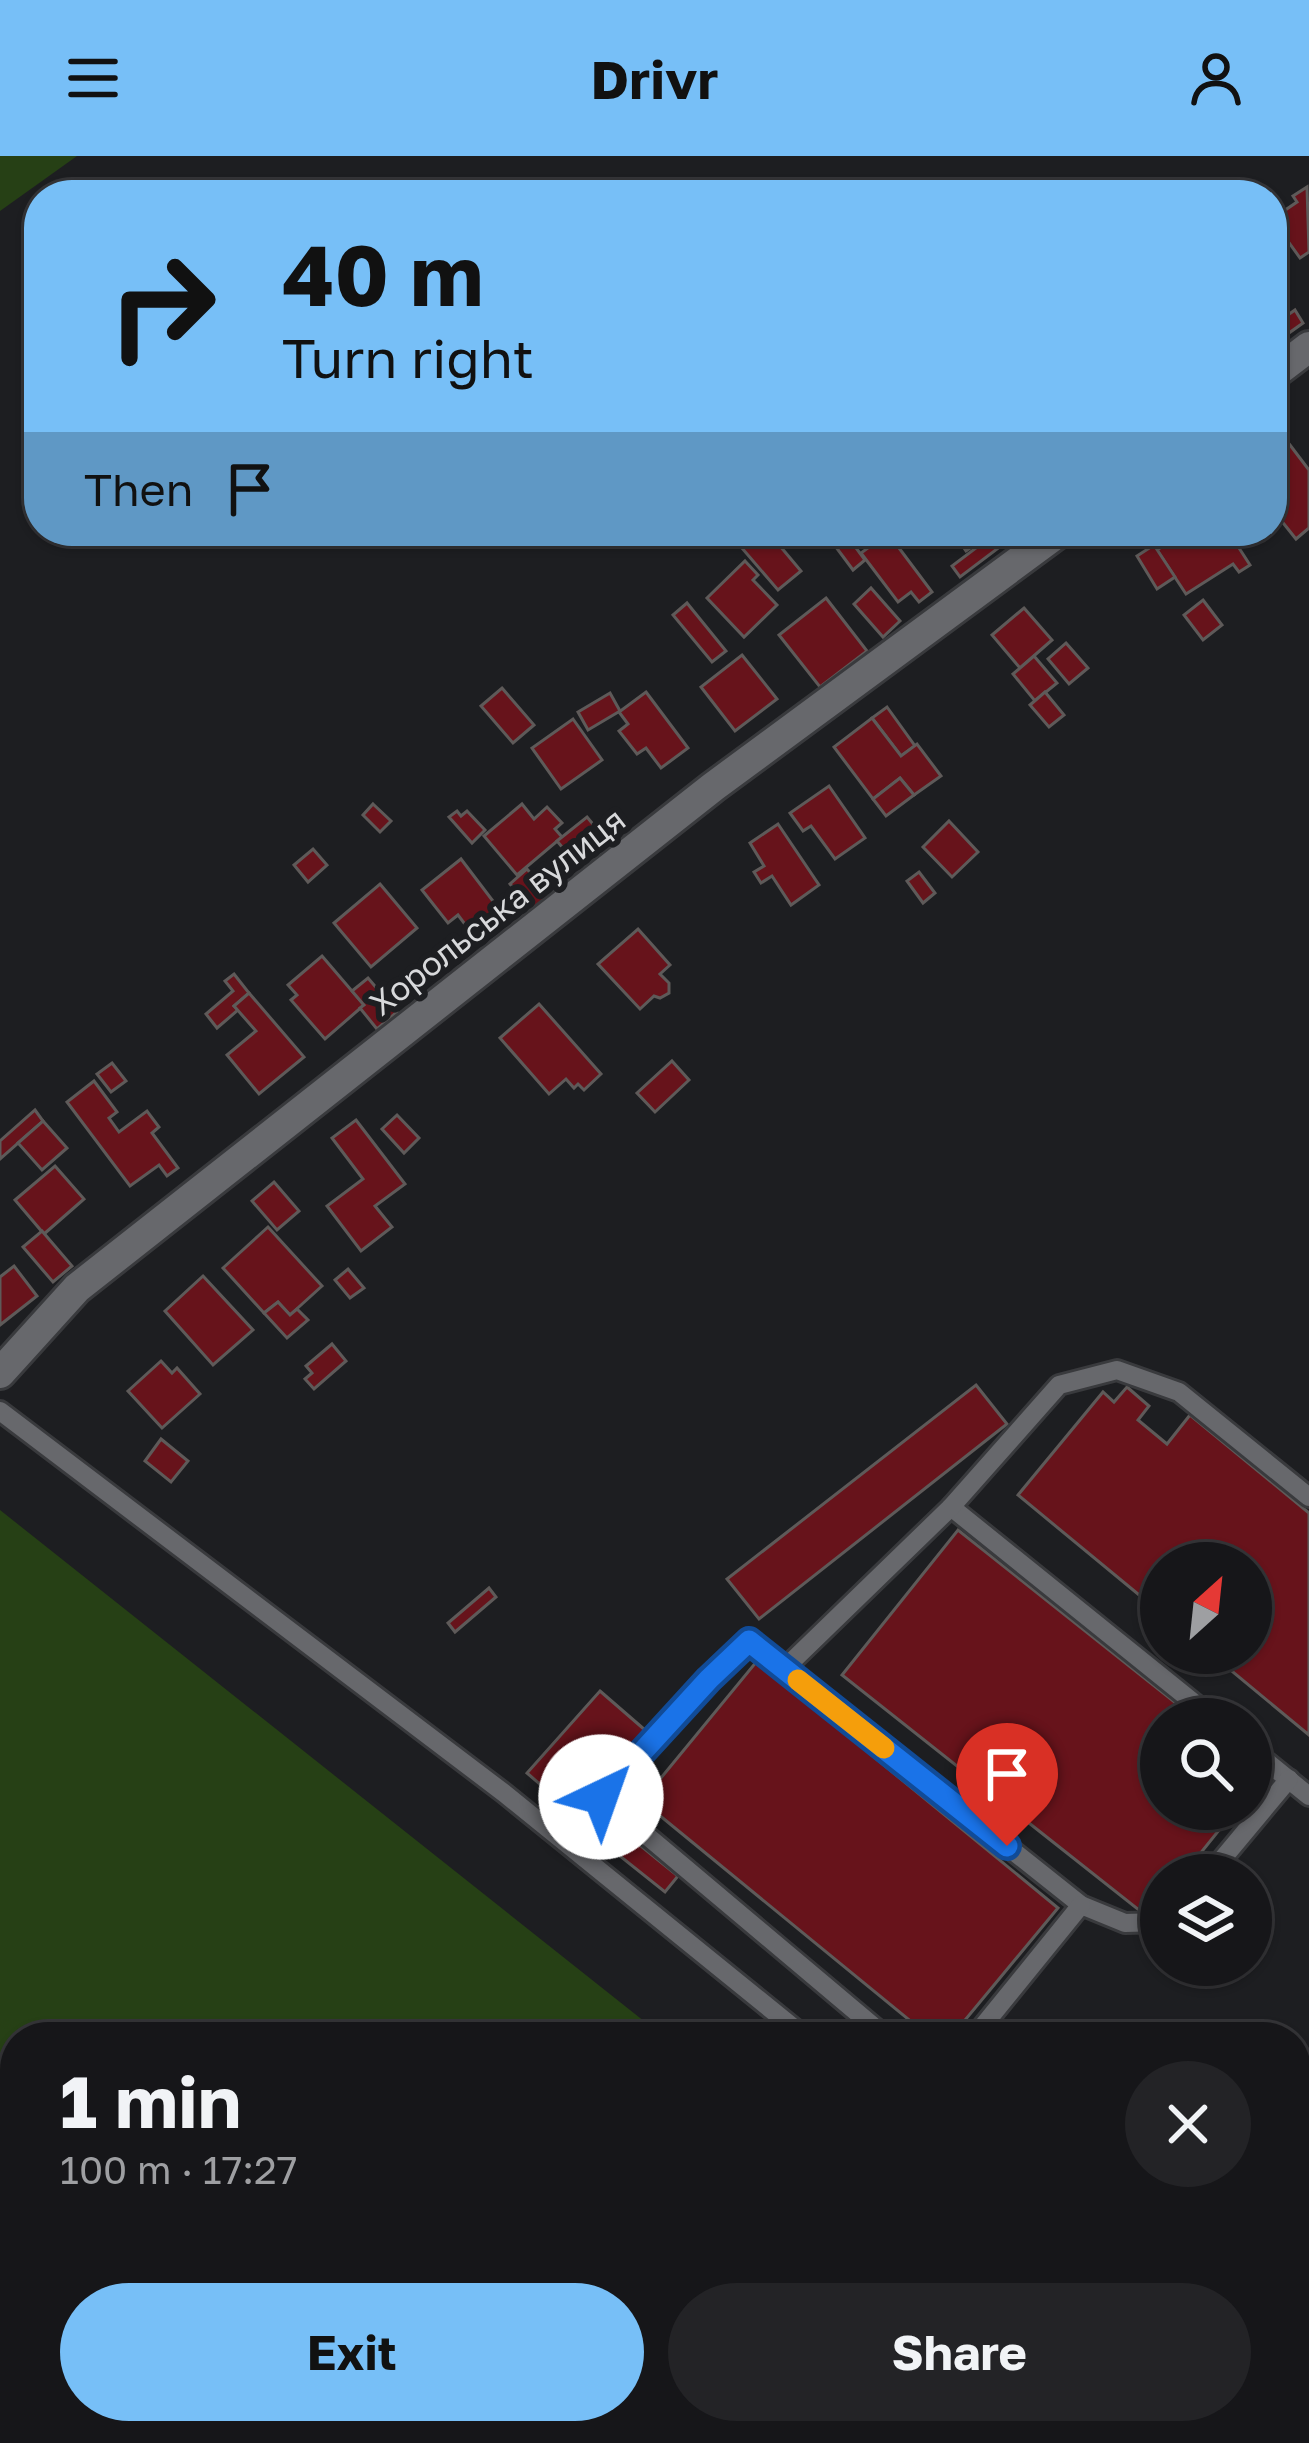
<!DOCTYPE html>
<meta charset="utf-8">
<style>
body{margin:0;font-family:"Golos Text",sans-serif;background:#232326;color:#f1f3f6;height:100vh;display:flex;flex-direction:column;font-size:45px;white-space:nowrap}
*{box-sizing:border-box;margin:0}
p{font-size:39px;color:#9e9fa2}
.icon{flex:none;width:66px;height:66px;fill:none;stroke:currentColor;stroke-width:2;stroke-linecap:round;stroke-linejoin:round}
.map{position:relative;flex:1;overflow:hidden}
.panel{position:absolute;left:0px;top:1866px;width:1311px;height:423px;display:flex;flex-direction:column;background:#161619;border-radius:48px 48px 0 0;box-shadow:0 3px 9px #0004,0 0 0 3px #353538}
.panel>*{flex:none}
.banner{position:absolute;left:24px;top:24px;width:1263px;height:366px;border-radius:48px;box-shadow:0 3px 9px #0004,0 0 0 3px #353538;background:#77bff7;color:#111;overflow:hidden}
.needle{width:78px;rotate:27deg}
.fabs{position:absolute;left:1140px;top:1386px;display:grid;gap:24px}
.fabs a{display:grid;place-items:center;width:132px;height:132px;border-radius:50%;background:#161619;box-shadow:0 3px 9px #0004,0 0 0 3px #353538;font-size:60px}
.pin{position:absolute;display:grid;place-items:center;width:102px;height:102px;color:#fff;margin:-123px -51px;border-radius:50% 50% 50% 0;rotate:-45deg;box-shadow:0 0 12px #0007}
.pin .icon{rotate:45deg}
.me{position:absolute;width:132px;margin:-66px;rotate:42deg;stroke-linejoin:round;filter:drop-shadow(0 0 9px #0008)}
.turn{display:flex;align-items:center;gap:42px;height:252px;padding:0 60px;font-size:54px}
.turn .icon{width:156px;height:156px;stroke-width:2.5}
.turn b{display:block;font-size:84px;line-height:102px}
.then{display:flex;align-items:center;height:114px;padding:0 60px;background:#0003;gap:24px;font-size:45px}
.round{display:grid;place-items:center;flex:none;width:126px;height:126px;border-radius:63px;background:#232326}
.head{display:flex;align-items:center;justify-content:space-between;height:204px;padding:0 60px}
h1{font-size:72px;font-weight:700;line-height:90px}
.primary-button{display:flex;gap:24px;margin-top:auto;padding:24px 60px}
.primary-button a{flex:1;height:138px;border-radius:72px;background:#77bff7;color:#111;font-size:48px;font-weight:700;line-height:138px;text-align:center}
.primary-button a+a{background:#232326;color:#f1f3f6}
header{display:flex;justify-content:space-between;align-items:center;height:156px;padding:0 60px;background:#77bff7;color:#111;font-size:54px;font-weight:700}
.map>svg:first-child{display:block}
</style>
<header><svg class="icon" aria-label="menu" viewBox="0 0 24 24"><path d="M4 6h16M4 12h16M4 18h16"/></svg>Drivr<svg class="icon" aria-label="person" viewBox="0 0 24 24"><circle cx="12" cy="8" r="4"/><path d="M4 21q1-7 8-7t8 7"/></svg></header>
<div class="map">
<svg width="1309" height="2287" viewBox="0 0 1309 2287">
<rect width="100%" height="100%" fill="#1d1e21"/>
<g fill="#264015">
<path d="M0 0H77L0 55Z"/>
<path d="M0 1354 664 1881H15V2274H1098L1099 2287H0Z"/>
<path d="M1309 2126V2287H1198V2274H1296V2136Z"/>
</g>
<g fill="#67131b" stroke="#5e5a59" stroke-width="3">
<path d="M1307 31 1309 96 1300 102 1280 74 1285 70 1278 59 1297 46 1293 40Z"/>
<path d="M1295 154 1303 167 1272 189V170Z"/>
<path d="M1290 289 1309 314V372L1296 383 1272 353V304Z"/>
<path d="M760 375H777L785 385 780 390 801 415 778 434 741 391Z"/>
<path d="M824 375H856L848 381 865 404 853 414Z"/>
<path d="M891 375H902L909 385 899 392 932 436 919 446 911 436 898 446 861 397Z"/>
<path d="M952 375H995L966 395Z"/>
<path d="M1186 375H1228L1250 409 1239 416 1233 408 1186 438 1157 394Z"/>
<path d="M997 376 1005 387 960 421 952 410Z"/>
<path d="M1154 389 1175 421 1157 433 1137 400Z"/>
<path d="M745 405 758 419 753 424 777 449 744 481 707 442Z"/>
<path d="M871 432 900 465 883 481 854 448Z"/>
<path d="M826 442 867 495 820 531 779 479Z"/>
<path d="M1203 444 1222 469 1203 484 1184 459Z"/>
<path d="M687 447 726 495 712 506 673 459Z"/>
<path d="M1024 452 1052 484 1020 512 992 479Z"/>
<path d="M1066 487 1088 512 1069 528 1048 503Z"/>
<path d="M742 499 777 543 735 575 701 531Z"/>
<path d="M1034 500 1057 527 1035 545 1013 518Z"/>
<path d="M502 532 534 569 513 587 481 550Z"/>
<path d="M646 536 688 592 661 612 646 592 637 598 619 575 628 568 619 556Z"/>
<path d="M1045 536 1064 559 1049 571 1030 549Z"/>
<path d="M610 537 620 555 588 574 578 556Z"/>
<path d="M887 551 915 590 901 600 872 562Z"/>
<path d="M872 562 901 600 917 588 941 620 914 639 900 622 873 643 834 591Z"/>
<path d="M573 563 602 604 561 633 532 592Z"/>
<path d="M900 622 914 639 886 660 873 643Z"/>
<path d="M829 630 865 682 835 703 811 670 803 675 790 657Z"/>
<path d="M373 648 391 665 380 676 363 659Z"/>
<path d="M522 648 534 663 547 651 562 667 555 673 562 681 517 719 484 680Z"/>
<path d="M457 655 461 660 467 655 485 674 472 687 449 661Z"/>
<path d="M587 661 602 679 573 704 557 685Z"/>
<path d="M949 665 978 696 952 721 923 691Z"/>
<path d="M778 668 819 729 791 749 772 720 761 727 754 716 764 710 750 687Z"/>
<path d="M313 693 327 709 308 726 294 709Z"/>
<path d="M461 703 499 753 470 775 458 759 448 767 422 734Z"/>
<path d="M527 713 552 742 535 757 510 728Z"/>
<path d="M919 716 935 737 923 747 907 725Z"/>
<path d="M380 728 417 772 371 811 334 767Z"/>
<path d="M638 773 670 809 660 818 669 827V837L660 842 654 840 640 853 598 808Z"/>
<path d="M322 800 364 849 325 883 291 844 297 839 288 829Z"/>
<path d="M234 818 249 837 234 850 238 854 217 872 206 858 233 835 225 825Z"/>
<path d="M368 822 397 856 377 873 360 852 364 849 352 835Z"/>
<path d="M249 837 304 901 259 938 227 899 256 875 234 850Z"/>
<path d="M539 848 601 918 584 934 578 928 574 932 566 923 549 938 500 882Z"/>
<path d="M672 905 689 924 655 956 637 937Z"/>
<path d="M112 907 126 925 111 936 97 918Z"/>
<path d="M94 925 117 956 109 962 119 976 147 955 159 971 152 977 178 1012 167 1020 159 1009 130 1030 67 946Z"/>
<path d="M35 954 43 965 0 1003V985Z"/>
<path d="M397 959 419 982 404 997 382 973Z"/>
<path d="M356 964 405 1028 375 1050 392 1071 361 1095 327 1050 363 1023 332 982Z"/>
<path d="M43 965 67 992 42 1014 18 987Z"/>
<path d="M55 1010 84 1043 44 1078 15 1044Z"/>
<path d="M274 1026 299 1055 277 1074 252 1045Z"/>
<path d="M268 1071 322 1130 290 1159 278 1146 264 1157 223 1112Z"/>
<path d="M42 1075 72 1110 53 1126 23 1091Z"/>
<path d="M14 1110 37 1140 0 1169V1121Z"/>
<path d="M348 1113 364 1132 350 1142 335 1124Z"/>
<path d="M203 1120 253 1174 213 1209 165 1155Z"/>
<path d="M278 1146 290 1159 297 1153 308 1164 287 1182 264 1157Z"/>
<path d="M332 1188 346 1205 314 1233 305 1223 312 1217 306 1210Z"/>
<path d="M161 1205 172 1217 177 1212 200 1238 162 1272 128 1235Z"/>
<path d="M976 1229 1007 1268 759 1463 727 1423Z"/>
<path d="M1127 1231 1149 1250 1138 1264 1167 1288 1190 1259 1309 1357V1579L1210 1497H1251V1407H1161V1457L1018 1339 1103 1236 1114 1246Z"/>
<path d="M161 1283 188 1305 171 1326 145 1305Z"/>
<path d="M958 1374 1196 1563H1161V1653H1236L1183 1719H1161V1747L1149 1762 842 1519Z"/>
<path d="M489 1432 496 1441 455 1476 448 1467Z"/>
<path d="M757 1505 1058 1752 951 1881H930L642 1645Z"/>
<path d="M600 1535 645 1574 573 1657 527 1617Z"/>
<path d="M594 1652 678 1720 665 1736 581 1669Z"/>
</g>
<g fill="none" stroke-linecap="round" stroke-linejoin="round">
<g stroke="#393a3d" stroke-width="24">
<g id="lane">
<path d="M0 1255 504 1637 805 1881"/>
<path d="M951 1351 1214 1563"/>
<path d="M784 1513 951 1351 1059 1229 1117 1214 1179 1236 1309 1341"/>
<path d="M1251 1593 1309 1640"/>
<path d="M1209 1719 1289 1623"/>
<path d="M886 1881 601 1641 709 1523 749 1485 1081 1749 1125 1767 1161 1766"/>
<path d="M974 1881 1081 1749"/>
</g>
</g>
<g stroke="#393a3d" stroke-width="36">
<g id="street">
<path d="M1272 219 1309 191"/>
<path d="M0 1217 77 1132 713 631 1060 375"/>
<path d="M1296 2128 1309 2118"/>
<path d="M1191 2274V2287"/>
</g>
</g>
<g stroke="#67686a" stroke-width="6" stroke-dasharray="6 9" stroke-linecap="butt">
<path d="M0 1915 15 1931"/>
<path d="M503 2274 510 2287"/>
</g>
<use href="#lane" stroke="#67686c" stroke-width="18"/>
<use href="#street" stroke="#67686c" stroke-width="30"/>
</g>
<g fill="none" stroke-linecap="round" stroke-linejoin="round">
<g stroke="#114b97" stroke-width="30">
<path id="route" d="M601 1641 709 1523 749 1485 1007 1690"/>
</g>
<use href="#route" stroke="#1a73e8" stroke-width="21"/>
<path stroke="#f59e0b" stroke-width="21" d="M798 1524 884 1592"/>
</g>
<g text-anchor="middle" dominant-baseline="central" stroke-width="12" stroke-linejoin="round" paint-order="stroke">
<g font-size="33" fill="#d8d9db" stroke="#1d1e21">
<text transform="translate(497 755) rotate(-38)">Хорольська вулиця</text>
</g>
</g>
</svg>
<div class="fabs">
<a><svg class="needle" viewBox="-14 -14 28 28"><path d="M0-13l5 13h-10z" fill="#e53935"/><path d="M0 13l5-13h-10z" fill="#9e9fa2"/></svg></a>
<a><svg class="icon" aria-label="search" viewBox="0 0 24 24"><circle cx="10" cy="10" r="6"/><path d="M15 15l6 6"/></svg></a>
<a><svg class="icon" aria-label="layers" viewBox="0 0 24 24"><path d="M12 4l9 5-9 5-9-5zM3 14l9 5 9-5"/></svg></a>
</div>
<div class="pin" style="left:1007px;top:1690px;background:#d93025"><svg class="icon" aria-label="arrive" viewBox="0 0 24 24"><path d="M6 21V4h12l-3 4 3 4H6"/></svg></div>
<svg class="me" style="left:601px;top:1641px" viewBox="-20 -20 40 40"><circle r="19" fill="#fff"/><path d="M0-13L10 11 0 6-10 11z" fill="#1a73e8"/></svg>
<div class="banner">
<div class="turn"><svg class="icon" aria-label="right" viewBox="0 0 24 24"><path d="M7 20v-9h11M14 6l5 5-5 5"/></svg><div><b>40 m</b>Turn right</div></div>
<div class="then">Then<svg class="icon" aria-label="arrive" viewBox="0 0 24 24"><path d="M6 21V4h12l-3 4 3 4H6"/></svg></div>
</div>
<section class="panel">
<div class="head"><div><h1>1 min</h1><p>100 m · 17:27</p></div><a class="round"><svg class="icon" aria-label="close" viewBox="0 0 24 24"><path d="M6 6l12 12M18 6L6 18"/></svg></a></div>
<div class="primary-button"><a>Exit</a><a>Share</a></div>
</section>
</div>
